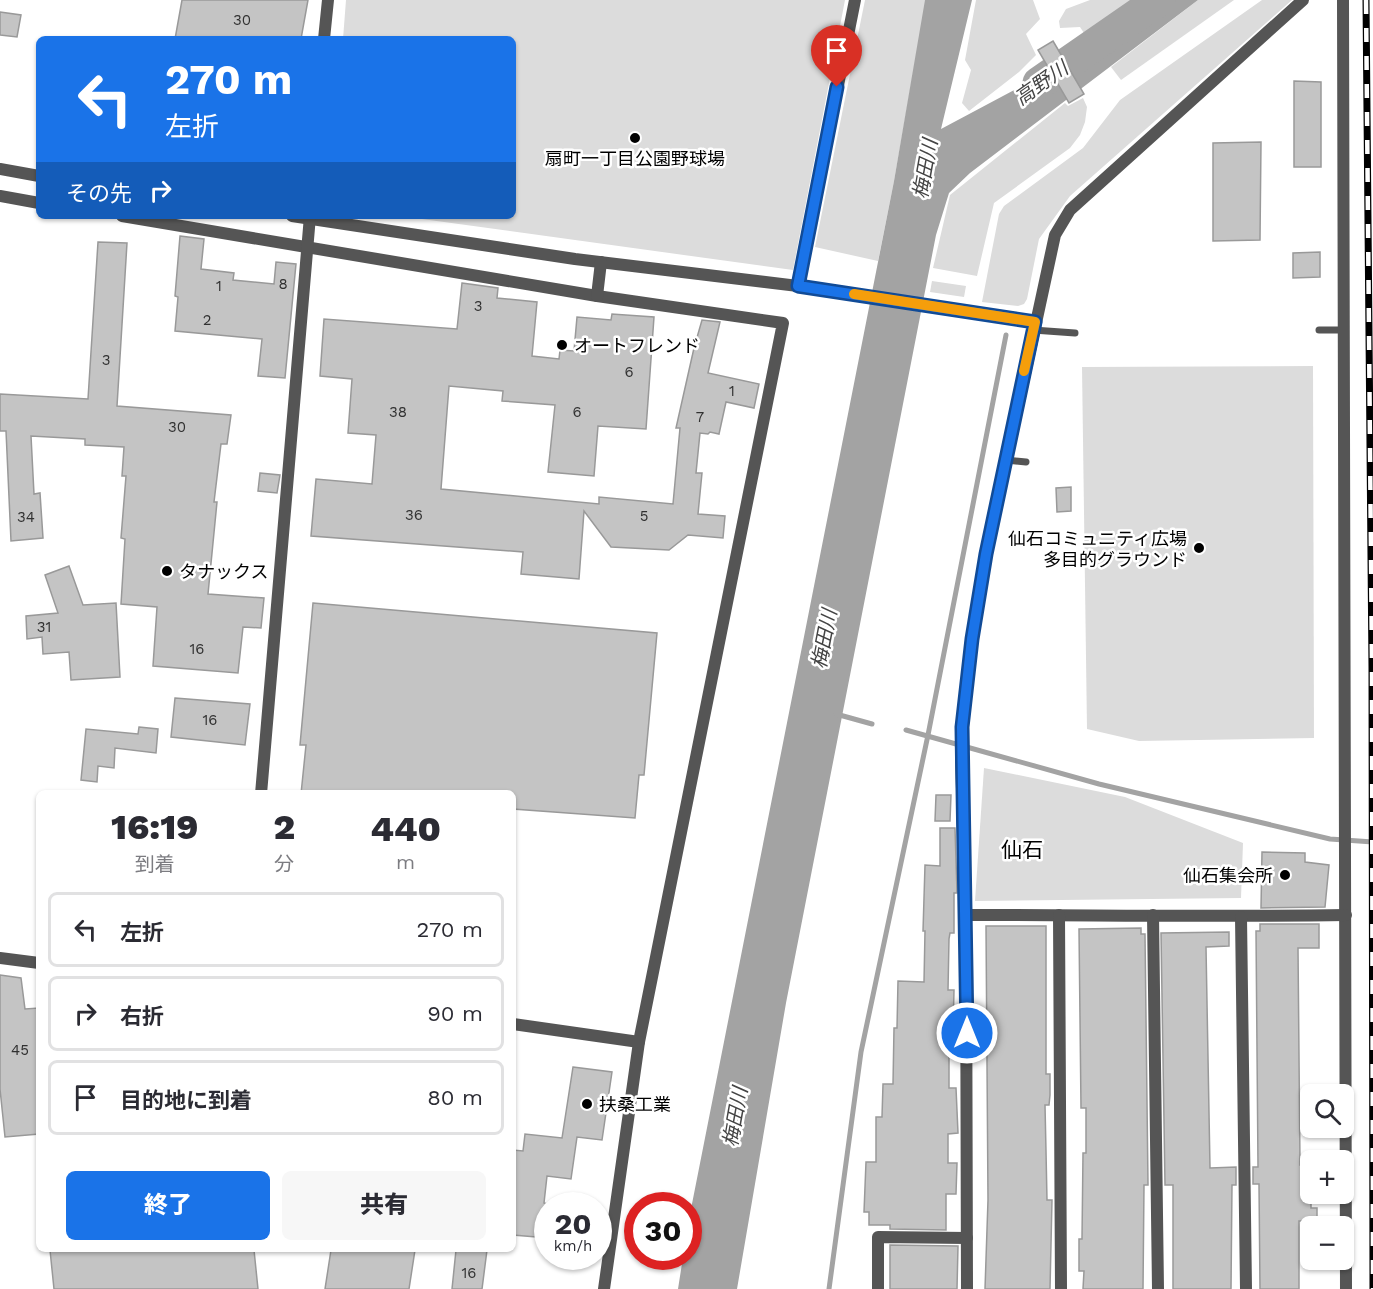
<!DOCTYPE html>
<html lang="ja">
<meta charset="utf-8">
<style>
body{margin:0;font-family:"Work Sans","Noto Sans JP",sans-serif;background:#f7f7f7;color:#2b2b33;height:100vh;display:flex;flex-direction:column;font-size:22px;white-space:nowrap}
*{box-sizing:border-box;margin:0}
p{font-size:20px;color:#7c7c81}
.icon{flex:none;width:33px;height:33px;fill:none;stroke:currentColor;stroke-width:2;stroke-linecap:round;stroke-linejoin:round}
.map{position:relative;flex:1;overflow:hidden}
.side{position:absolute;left:36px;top:790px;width:480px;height:462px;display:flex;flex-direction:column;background:#fff;border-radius:9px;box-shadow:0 2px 4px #0004}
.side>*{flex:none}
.hud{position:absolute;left:36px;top:36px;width:480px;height:183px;border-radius:9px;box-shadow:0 2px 4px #0004;background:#1a73e8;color:#fff;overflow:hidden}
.controls{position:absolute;left:1300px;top:1084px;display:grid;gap:12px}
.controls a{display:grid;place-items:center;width:54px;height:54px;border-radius:9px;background:#fff;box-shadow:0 2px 4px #0004;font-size:30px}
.speed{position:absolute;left:534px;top:1192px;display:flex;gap:12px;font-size:30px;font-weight:700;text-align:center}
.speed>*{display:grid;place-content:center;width:78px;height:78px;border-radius:50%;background:#fff;box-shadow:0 2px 4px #0004;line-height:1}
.speed small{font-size:15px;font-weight:400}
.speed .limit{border:9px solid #d22;background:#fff;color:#111}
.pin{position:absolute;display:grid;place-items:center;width:51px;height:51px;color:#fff;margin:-62px -26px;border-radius:50% 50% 50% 0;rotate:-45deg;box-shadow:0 0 6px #0007}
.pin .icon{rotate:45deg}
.me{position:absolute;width:66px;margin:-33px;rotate:0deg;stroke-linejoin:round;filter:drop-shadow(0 0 4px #0008)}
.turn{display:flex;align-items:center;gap:21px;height:126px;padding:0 30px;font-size:27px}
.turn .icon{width:78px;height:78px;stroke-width:2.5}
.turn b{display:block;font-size:42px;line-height:51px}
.then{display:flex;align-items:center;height:57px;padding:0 30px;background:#0003;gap:12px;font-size:22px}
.eta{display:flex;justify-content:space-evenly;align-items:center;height:102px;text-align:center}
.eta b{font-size:36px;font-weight:800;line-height:42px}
.cta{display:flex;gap:12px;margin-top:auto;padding:12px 30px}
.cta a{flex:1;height:69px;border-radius:9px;background:#1a73e8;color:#fff;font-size:24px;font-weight:800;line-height:69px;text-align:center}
.cta a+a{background:#f7f7f7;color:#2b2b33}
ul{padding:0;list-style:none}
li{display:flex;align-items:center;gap:18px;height:75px;margin:0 12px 9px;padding:0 18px;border:3px solid #e1e1e2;border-radius:9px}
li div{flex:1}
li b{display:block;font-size:22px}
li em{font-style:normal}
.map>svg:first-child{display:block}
</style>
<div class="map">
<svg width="1373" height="1289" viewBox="0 0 1373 1289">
<rect width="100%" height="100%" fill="#fff"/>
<g fill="#dcdcdc">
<path d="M346 0H845L793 270 400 216H513V39H343Z"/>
<path d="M865 0H926L894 181 878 261 815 247Z"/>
<path d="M976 0H1033L1040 19 1026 34 1036 55 1019 72 969 111 962 103 971 70 965 60Z"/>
<path d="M1090 0H1153L1090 42 1080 27 1060 28 1059 21 1066 9Z"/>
<path d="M1198 0H1234L1121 80 1111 67Z"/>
<path d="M1262 0H1292L1070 196 1039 239 1027 299 1024 304 1018 306 982 302 999 214 1004 206 1083 148 1120 100Z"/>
<path d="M1083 98 1087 107 1085 122 1080 135 1070 148 994 203 977 276 933 268 950 195 1065 103 1068 106Z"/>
<path d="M932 281 966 286 964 297 930 292Z"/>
<path d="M1313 366 1314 738 1139 741 1087 729 1082 367Z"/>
<path d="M984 768 1125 797 1243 843 1241 898 975 901Z"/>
</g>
<path fill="#a3a3a3" d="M925 0H972L941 129 1125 31 1169 0H1198L970 173 949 193 936 235 786 1003 737 1289H678L683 1257H688L689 1219 894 181Z"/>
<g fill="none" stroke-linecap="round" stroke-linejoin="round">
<g stroke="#a3a3a3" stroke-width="5">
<path d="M836 714 872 724"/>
<path d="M906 730 1099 784 1330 839 1373 842"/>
<path d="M829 1289 861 1052 928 735 1006 335"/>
</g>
<path stroke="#a3a3a3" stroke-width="33" d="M1039 83 1159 0"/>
</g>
<g fill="#c4c4c4" stroke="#999" stroke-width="1.5">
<path d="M182 0H308L301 39H175Z"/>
<path d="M0 12 21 15 17 37 0 35Z"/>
<path d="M1053 41 1084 94 1069 103 1038 50Z"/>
<path d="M1294 81 1321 82V167H1294Z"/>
<path d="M1261 142 1260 240 1213 241V143Z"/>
<path d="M180 236 204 239 201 269 234 273 233 280 274 284 276 262 296 264 285 378 258 376 262 339 175 331 178 297 175 296Z"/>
<path d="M98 242 127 243 117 406 231 415 227 444H221L214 502H217L208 594 264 598 261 628 243 627 238 673 153 666 157 607 121 604 125 539 121 538 126 476H122L124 447 85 445V439L31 436 34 494 40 493 43 538 11 541 6 431H0V394L88 399Z"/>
<path d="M1320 252V277L1293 278V253Z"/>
<path d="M462 283 498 288 497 298 537 302 532 356 559 359 560 350 574 351 577 317 611 320 612 314 654 317 646 429 598 426 594 476 548 472 555 405 502 401 503 391 449 386 441 489 599 504V497L673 504 680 428H676L694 348 702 320 720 322 708 373 759 384 754 408 726 402 719 434 710 432 708 434 700 433 696 473H702L698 514 725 516 723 538 688 535 669 550 611 547 584 511 579 579 521 574 523 552 311 536 316 479 372 484 376 435 348 433 352 379 320 376 324 319 457 329Z"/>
<path d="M260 473 280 475 277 493 258 491Z"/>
<path d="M1071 487V511L1057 512 1056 488Z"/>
<path d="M69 566 83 605 116 603 120 677 71 680 69 652 43 654 42 637 27 639 26 616 58 613 45 575Z"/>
<path d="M313 603 657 633 644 775H639L635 818 513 809V794H301L306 745H300Z"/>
<path d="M175 698 250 704 245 745 171 737Z"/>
<path d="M139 727 158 729 156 753 115 748 114 768 98 766 97 782 81 780 86 729 138 734Z"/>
<path d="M936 795H951L950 821H935Z"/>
<path d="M940 828H955L957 893H954V933H950L949 939 948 990H954L953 1031H956V1052H949V1088H956L958 1133 948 1134V1163H957L956 1194H946V1230L890 1229V1225H869V1212H864L866 1162H876V1117H882L883 1084H893L894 1028H897L898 981 924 982 925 931H923L925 865 940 866Z"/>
<path d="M1262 852 1305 853V862L1329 865 1325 907 1261 908Z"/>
<path d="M1260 924H1319V948H1298L1300 1165H1311V1208H1317V1221H1299V1289H1260L1259 1184H1253V1167H1258L1256 931H1260Z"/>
<path d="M986 926H1046V1074H1050V1095L1049 1105H1045L1046 1151 1047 1200H1052L1050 1289H985L988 1200Z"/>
<path d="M1141 928V934H1145L1148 1185H1144L1143 1289H1083L1084 1271H1079V1239H1082L1083 1153H1086V1108H1081L1079 929Z"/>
<path d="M1229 932V946L1206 947 1210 1168 1236 1167V1185H1232L1231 1289H1173V1185H1165L1161 933Z"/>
<path d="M0 975 21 978 25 1009 39 1008V1134L5 1137 0 1089Z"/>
<path d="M573 1067 612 1072 602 1140 577 1137 571 1179 547 1176 544 1203 548 1204V1238L513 1235V1150L523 1151 525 1134 562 1138Z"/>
<path d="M890 1245 958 1246 957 1289H890Z"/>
<path d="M50 1250H254L258 1289H54Z"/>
<path d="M331 1250H415L409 1289H325Z"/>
<path d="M456 1250H487L482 1289H452Z"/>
</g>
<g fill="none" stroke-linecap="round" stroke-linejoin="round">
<g stroke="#555" stroke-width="7">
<path d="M1033 330 1075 333"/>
<path d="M1319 330H1344"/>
<path d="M1006 460 1026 462"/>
</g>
<g stroke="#555" stroke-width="12">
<path d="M1343 0 1346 1289"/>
<path d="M324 39 328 0"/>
<path d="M0 169 39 176"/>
<path d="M0 196 39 203"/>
<path d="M122 216 597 296 783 323 639 1042 604 1289"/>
<path d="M292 216 575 259 798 286 1035 322"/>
<path d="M798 286 855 0"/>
<path d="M597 296 601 262"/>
<path d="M261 794 310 216"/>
<path d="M966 915C1093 915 1220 917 1346 915"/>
<path d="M1059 915 1061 1289"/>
<path d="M1153 915 1158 1289"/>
<path d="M1241 917 1246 1289"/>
<path d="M0 958 39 963"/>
<path d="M513 1024 639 1042"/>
<path d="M878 1289V1237L967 1238"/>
<path d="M967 1289 966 915 961 757 962 727 972 640 986 554 1055 235 1070 210 1303 0"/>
</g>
<g stroke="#000" stroke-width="7">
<path id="rail" d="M1366 0 1372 668 1373 1289"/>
</g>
<use href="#rail" stroke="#fff" stroke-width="4.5" stroke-dasharray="14" stroke-linecap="butt"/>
</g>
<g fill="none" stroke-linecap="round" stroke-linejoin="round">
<g stroke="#114b97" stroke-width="15">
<path id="route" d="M837 87 798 286 1035 322 986 554 972 639 962 727 967 1033"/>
</g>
<use href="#route" stroke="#1a73e8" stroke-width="10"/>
<path stroke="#f59e0b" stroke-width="10" d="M854 294 1035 322 1024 371"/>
</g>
<g fill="#000" stroke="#fff" stroke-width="2">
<circle cx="635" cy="138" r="6"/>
<circle cx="562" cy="345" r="6"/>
<circle cx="1199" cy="548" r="6"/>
<circle cx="167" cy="571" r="6"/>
<circle cx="1285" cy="875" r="6"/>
<circle cx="587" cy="1104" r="6"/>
</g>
<g text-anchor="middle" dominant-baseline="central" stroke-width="5" stroke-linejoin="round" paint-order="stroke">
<g font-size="15" fill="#313131">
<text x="242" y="20">30</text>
<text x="283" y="284">8</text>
<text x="219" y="286">1</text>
<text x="478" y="306">3</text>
<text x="207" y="320">2</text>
<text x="106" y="360">3</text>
<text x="629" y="372">6</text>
<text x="732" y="391">1</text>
<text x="398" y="412">38</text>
<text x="577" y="412">6</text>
<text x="700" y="417">7</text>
<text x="177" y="427">30</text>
<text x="414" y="515">36</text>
<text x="644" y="516">5</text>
<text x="26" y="517">34</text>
<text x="44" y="627">31</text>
<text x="197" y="649">16</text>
<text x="210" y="720">16</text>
<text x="20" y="1050">45</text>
<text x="469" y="1273">16</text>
</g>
<g font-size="18" fill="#000" stroke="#fff" text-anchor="start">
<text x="635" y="158" text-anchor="middle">扇町一丁目公園野球場</text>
<text x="574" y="345">オートフレンド</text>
<text x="1187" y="538" text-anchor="end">仙石コミュニティ広場<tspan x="1187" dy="21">多目的グラウンド</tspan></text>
<text x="179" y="571">タナックス</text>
<text x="1273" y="875" text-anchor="end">仙石集会所</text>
<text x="599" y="1104">扶桑工業</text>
</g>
<g font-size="20" font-style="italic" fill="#444" stroke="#fff">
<text transform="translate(1041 83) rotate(-35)">高野川</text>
<text transform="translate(925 169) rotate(-80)">梅田川</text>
<text transform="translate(824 639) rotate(-79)">梅田川</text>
<text transform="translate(735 1117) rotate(-80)">梅田川</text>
</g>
<g font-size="21" fill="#000" stroke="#fff">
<text x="1022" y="849">仙石</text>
</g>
</g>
</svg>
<div class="controls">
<a><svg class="icon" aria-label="search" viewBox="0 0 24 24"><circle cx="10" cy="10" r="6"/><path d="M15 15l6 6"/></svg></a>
<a>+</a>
<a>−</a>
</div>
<div class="speed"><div>20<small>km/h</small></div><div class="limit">30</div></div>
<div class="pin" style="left:837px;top:87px;background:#d93025"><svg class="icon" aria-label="arrive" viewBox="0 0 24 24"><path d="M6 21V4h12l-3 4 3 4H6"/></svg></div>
<svg class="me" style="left:967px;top:1033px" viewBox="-20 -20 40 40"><circle r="17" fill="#1a73e8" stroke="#fff" stroke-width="3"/><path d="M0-11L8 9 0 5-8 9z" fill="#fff"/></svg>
<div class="hud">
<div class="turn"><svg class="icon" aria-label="left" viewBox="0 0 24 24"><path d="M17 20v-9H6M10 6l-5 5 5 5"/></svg><div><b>270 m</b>左折</div></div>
<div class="then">その先<svg class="icon" aria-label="right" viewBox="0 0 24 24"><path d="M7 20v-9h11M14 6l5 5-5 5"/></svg></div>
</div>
<section class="side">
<div class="eta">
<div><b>16:19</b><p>到着</p></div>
<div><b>2</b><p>分</p></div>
<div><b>440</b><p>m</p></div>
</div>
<ul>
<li><svg class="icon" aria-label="left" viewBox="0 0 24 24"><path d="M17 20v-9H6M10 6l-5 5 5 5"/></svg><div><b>左折</b></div><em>270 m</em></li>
<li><svg class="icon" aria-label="right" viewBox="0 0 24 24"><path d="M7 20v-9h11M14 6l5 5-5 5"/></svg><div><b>右折</b></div><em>90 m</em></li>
<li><svg class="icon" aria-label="arrive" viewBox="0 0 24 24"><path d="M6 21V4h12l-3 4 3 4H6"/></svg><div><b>目的地に到着</b></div><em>80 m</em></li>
</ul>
<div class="cta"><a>終了</a><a>共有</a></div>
</section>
</div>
